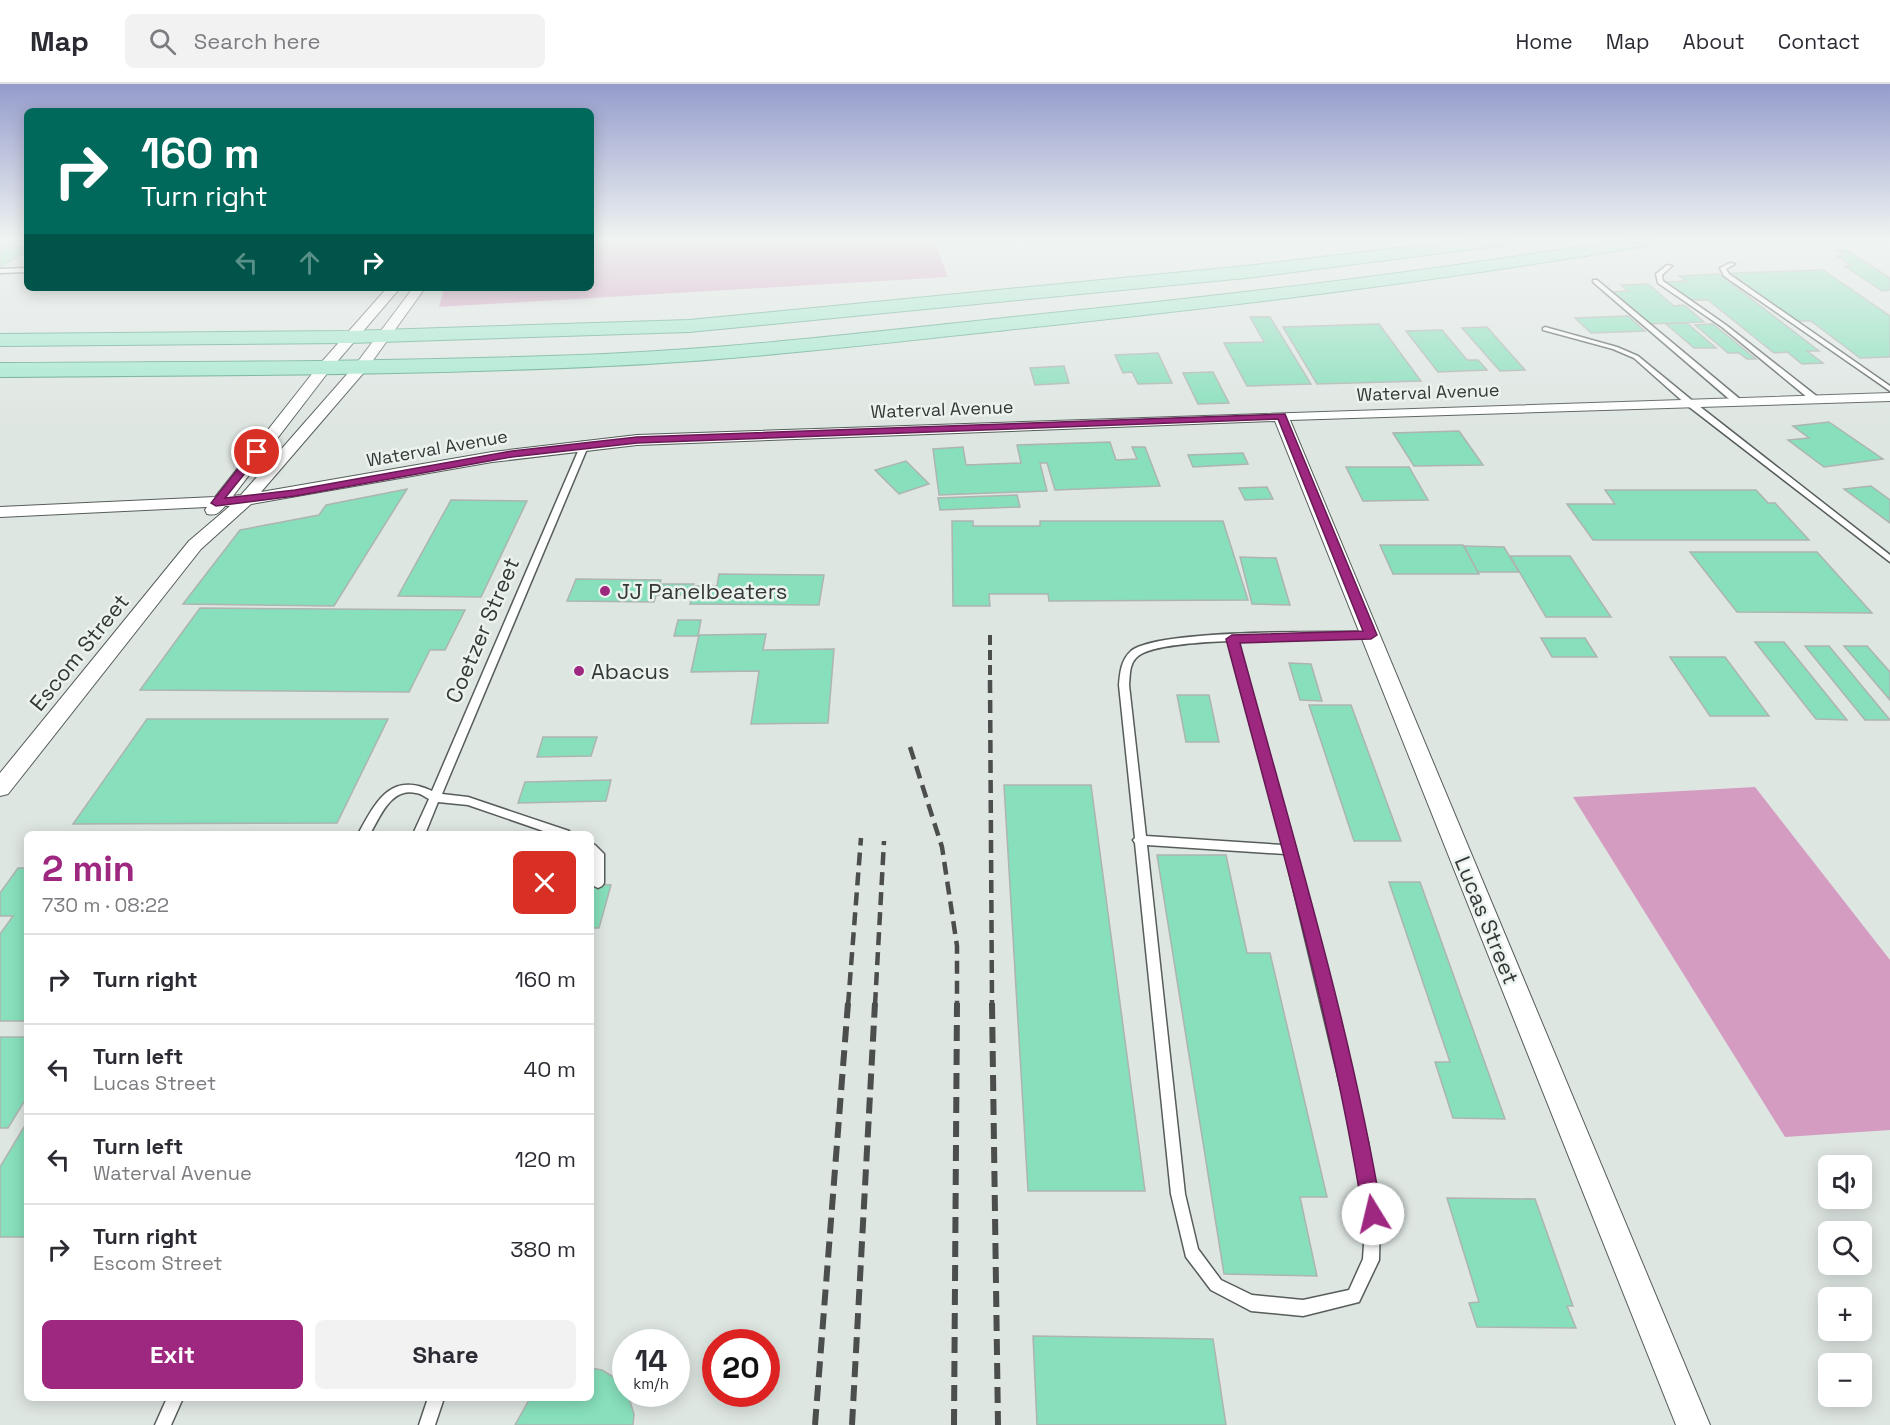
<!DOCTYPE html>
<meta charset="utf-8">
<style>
body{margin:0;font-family:"Space Grotesk",sans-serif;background:#f2f2f3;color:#2b2b33;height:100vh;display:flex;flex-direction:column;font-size:22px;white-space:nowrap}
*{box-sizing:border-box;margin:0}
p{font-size:20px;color:#7c7c81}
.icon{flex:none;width:33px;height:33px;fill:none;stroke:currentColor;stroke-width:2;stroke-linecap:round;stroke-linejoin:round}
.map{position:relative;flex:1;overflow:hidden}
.sheet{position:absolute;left:24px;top:747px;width:570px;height:570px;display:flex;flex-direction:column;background:#fff;border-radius:9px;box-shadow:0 3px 15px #0003}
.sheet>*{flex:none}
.guide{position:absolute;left:24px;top:24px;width:570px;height:183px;border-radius:9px;box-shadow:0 3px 15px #0003;background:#00695c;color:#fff;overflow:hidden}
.controls{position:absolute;left:1818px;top:1071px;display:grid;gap:12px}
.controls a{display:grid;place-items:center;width:54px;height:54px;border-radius:9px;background:#fff;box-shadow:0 3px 15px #0003;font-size:30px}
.speed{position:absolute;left:612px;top:1245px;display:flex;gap:12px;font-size:30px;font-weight:700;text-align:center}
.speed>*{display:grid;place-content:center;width:78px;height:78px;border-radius:50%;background:#fff;box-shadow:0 3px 15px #0003;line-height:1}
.speed small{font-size:15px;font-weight:400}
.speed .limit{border:9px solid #d22;background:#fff;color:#111}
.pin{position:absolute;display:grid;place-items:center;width:51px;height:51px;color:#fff;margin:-26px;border:3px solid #fff;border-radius:50%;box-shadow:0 2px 6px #0007}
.me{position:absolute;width:66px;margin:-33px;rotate:351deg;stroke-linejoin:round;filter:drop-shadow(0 0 4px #0008)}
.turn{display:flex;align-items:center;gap:21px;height:126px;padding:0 18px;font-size:27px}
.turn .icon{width:78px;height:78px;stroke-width:2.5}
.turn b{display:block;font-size:42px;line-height:51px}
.lanes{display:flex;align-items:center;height:57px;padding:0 18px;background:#0003;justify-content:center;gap:30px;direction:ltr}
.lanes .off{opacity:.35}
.round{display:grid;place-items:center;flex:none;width:63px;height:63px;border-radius:9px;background:#f2f2f3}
.head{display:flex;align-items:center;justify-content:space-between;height:102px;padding:0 18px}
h1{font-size:36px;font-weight:700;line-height:45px;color:#9e2780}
.action{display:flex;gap:12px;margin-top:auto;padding:12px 18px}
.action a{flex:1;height:69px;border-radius:9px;background:#9e2780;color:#fff;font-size:24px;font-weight:700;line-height:69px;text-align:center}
.action a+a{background:#f2f2f3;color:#2b2b33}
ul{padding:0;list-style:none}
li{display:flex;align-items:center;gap:18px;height:90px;padding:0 18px;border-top:2px solid #e1e1e2}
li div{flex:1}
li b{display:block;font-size:22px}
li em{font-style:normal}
header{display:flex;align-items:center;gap:36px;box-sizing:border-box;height:84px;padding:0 30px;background:#fff;border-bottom:2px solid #e1e1e2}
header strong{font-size:28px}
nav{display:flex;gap:33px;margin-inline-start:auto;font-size:21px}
.search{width:420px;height:54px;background:#f2f2f3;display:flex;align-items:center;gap:15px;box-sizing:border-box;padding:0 21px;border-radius:9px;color:#7c7c81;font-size:22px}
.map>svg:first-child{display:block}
</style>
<header>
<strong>Map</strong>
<div class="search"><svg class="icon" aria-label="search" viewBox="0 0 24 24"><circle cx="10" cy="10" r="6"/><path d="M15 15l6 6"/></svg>Search here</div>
<nav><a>Home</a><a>Map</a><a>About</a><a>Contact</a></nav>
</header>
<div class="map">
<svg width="1890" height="1341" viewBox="0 0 1890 1341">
<rect width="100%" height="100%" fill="#dee6e2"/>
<g fill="#d59cc1">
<path d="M591 156H934L948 193 439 223 444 204H591Z"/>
<path d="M1755 703 1890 876V1046L1785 1053 1573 713Z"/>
</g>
<g fill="#87dfbb" stroke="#adb4b1" stroke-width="1.5">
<path d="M9 162 27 163V167L0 183V168Z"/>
<path d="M1838 166H1847L1890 194V206L1882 207 1845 182H1851L1837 172H1847Z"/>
<path d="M1823 186 1890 232V273L1860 274 1811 237H1795L1731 189Z"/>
<path d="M1719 190 1819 267H1807L1823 279 1802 280 1787 268 1774 269 1708 216H1688L1666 198 1686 197 1679 192Z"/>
<path d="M1648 200 1674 222 1684 221 1704 238 1648 240 1611 208 1628 207 1621 201Z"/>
<path d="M1628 232 1645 247 1591 249 1575 234Z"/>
<path d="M1250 233H1270L1311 300 1247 302 1224 259 1264 258Z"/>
<path d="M1687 239 1716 264H1694L1666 240Z"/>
<path d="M1379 240 1421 297 1317 300 1283 243Z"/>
<path d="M1713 240 1756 275H1747L1739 269H1728L1695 241Z"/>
<path d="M1487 243 1525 286 1500 287 1462 244Z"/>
<path d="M1442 246 1467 276H1478L1487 286 1438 288 1406 247Z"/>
<path d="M1158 269 1172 299 1138 300 1132 288 1123 289 1115 271Z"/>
<path d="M1064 282 1069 299 1035 301 1030 284Z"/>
<path d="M1213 288 1229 319 1198 320 1183 289Z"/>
<path d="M1829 338 1883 375 1824 383 1788 356 1809 354 1793 342Z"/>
<path d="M1459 347 1483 381 1414 382 1393 349Z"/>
<path d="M1110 358 1116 376 1137 375 1132 363H1145L1160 402 1055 406 1047 379H1040L1047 407 939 411 933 365 963 363 966 381 1021 379 1017 361Z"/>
<path d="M1243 369 1248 380 1193 383 1188 371Z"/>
<path d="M906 377 929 400 899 410 875 386Z"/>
<path d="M1346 383H1409L1428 416 1363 417Z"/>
<path d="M1871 402 1890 416V439L1844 405Z"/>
<path d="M1267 403 1273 415 1245 416 1239 404Z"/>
<path d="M407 405 334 522 183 520 240 446 319 431 326 421Z"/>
<path d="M1605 406H1756L1768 419H1775L1809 456H1593L1567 420H1615Z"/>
<path d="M1017 411 1020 423 940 426 938 414Z"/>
<path d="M451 416 527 417 481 513 398 512Z"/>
<path d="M952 437H973V442H1040V437H1223L1248 516 1049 517 1048 510H989L990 522H953Z"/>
<path d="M1380 461H1463L1479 490H1393Z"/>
<path d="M1464 462 1504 463 1519 488H1478Z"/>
<path d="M1690 468H1817L1872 529 1737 528Z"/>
<path d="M1510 472H1570L1611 533H1546Z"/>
<path d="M1240 473 1276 474 1290 521 1252 520Z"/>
<path d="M719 490 824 491 819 521 690 520 695 502H717Z"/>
<path d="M576 495 661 496 654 518 567 517Z"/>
<path d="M661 500H694L691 511H658Z"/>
<path d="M200 524 465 526 445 566H430L409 608 140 606Z"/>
<path d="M678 536H701L698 552H674Z"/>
<path d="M766 550 763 566 834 565 828 639 751 640 759 587 691 588 699 551Z"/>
<path d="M1541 554H1585L1597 573H1552Z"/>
<path d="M1755 558H1784L1847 636 1816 635Z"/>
<path d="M1805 562H1829L1890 636H1865Z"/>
<path d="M1844 562H1867L1890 588V616Z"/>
<path d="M1670 573H1725L1769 632H1710Z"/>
<path d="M1289 579 1311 580 1322 617 1300 616Z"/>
<path d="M1177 611H1209L1219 658H1186Z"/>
<path d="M1309 621H1351L1401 757H1354Z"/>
<path d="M147 635H388L337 739 73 740Z"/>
<path d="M543 653H597L591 672 537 673Z"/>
<path d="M611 696 606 717 518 719 525 698Z"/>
<path d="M1004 701H1091L1145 1107H1028Z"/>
<path d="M1157 771H1226L1247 869H1270L1327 1113H1300L1317 1192 1224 1190Z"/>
<path d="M18 784H27V933L24 937H0V850L13 832H0V809Z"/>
<path d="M1389 798H1420L1505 1035 1453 1034 1435 978H1450Z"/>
<path d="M591 800 611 801 599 844H591Z"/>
<path d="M0 953H27V1013L8 1044H0Z"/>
<path d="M27 1038V1153H0V1083Z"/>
<path d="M1447 1114 1535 1115 1573 1222H1567L1576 1244 1477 1243 1469 1219 1479 1218Z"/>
<path d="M1033 1252 1213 1255 1226 1341H1037Z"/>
<path d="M591 1284 602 1286 617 1295 628 1311 634 1330 633 1341H515L530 1314H591Z"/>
</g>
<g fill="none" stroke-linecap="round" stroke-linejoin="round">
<g stroke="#565d5a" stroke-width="3">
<g id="lane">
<path d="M1730 179 1735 180 1726 185 1729 190 1890 302V307L1724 192 1720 184Z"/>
<path d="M1667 181 1672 182 1662 191 1663 197 1726 241 1819 314V318H1813L1722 243 1658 199 1656 190Z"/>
<path d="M27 184V188L0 189V185Z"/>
<path d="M1593 196H1597L1741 316V320H1735L1593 198Z"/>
<path d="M1545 243 1617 263 1638 272 1694 318 1890 471V478L1688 322 1634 274 1613 265 1543 246V244Z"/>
<path d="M582 358 589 360 442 710 468 713 569 747 571 750H552L468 721 438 718 425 750H413L429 715C425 713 420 709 416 709 391 703 380 733 370 750H358C376 718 390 687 432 707Z"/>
<path d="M1371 548 1376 551 1374 553 1237 557 1296 766 1368 1059 1380 1130 1379 1176 1359 1218 1303 1232 1251 1227 1211 1206 1186 1173 1171 1110 1135 759 1133 756 1135 754 1119 601C1120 589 1121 576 1131 567 1158 545 1328 548 1371 548ZM1228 557 1283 761 1146 752 1129 601C1130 592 1129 581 1136 574 1148 560 1208 558 1228 557ZM1147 761 1285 770 1354 1059 1366 1130 1363 1175 1349 1206 1303 1216 1252 1211 1221 1196 1198 1165 1185 1110Z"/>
<path d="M591 759 595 761 604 770V799L602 802 598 804 594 802 592 799Z"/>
<path d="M167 1314H183L171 1341H155Z"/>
<path d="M428 1314H444L435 1341H419Z"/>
</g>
</g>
<g stroke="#565d5a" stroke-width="2">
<path id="street" d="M387 204H400L329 287 233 412 241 411 356 280 413 204H425L366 286 261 408 492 368 637 351 1890 309V317L1290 336 1710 1341H1676L1275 337 637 361 492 378 251 420 201 465 8 710 0 712V689L189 457 230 422H225C219 429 216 432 207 430L205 426 207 423 0 433V423L215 413 319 281Z"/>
</g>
<g stroke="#54a183" stroke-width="2">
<g id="primary">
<path d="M1464 156H1514L1505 161 1246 194 689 248 350 259 0 262V250L350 247 689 236 1246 182Z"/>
<path d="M1621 156H1660L1651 161C1437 198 1222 223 1007 246 874 260 742 276 608 282 406 292 203 291 0 293V279C202 278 404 278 605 270 739 264 871 248 1004 234 1211 213 1416 190 1621 156Z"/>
</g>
</g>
<use href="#lane" fill="#fff" fill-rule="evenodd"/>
<use href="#street" fill="#fff" fill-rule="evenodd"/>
<use href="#primary" fill="#a3e8ce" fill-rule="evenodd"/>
<path stroke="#4b4e4c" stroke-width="4" stroke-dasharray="10 5" stroke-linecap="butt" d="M990 551V597"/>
<g stroke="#4b4e4c" stroke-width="4.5" stroke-dasharray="13 7" stroke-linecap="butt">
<path d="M990 596 992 921"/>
<path d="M910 663 942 763 957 862V921"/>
<path d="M848 921 861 754"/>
<path d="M875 921 884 757"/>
</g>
<g stroke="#4b4e4c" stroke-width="6" stroke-dasharray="16 8" stroke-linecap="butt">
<path d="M992 919 998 1341"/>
<path d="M815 1341 848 919"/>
<path d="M852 1341 875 919"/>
<path d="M954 1341 957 919"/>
</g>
</g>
<linearGradient id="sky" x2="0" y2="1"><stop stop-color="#959ccc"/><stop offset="0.45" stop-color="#f0f4f2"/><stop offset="1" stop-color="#f0f4f2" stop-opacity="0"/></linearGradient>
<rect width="1890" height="343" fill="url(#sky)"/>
<path fill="#9e2780" stroke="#671953" stroke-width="1.5" d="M1285 330 1377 551 1371 555 1240 559C1291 747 1350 938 1382 1130L1379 1137 1373 1139 1366 1137 1363 1130C1333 938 1276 744 1226 555L1232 551 1363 547 1278 335 637 359 512 373 295 412 216 422 211 419 253 366 257 365 262 368 225 414 295 406 512 367 637 353Z"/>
<g fill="#9e2780" stroke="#ebf3ef" stroke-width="2">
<circle cx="605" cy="507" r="6"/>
<circle cx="579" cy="587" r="6"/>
</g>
<g text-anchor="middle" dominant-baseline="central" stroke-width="5" stroke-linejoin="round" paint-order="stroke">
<g font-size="18" fill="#353836" stroke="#ebf3ef">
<text transform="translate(1428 308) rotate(-2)">Waterval Avenue</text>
<text transform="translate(942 325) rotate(-2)">Waterval Avenue</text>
<text transform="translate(437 364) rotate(-10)">Waterval Avenue</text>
</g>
<g font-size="22" fill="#353836" stroke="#ebf3ef" text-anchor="start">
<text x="617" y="507">JJ Panelbeaters</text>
<text x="591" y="587">Abacus</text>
</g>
<g font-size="22" fill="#353836" stroke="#ebf3ef">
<text transform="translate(482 546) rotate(-67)">Coetzer Street</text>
<text transform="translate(79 568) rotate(-51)">Escom Street</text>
<text transform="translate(1487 836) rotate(68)">Lucas Street</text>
</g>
</g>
</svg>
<div class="controls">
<a><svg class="icon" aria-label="sound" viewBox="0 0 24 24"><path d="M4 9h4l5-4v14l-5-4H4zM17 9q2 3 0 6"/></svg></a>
<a><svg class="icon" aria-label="search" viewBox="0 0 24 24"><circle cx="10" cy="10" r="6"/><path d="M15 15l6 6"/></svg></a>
<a>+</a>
<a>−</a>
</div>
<div class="speed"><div>14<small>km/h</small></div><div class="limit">20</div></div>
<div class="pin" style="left:257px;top:368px;background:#d93025"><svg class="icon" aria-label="arrive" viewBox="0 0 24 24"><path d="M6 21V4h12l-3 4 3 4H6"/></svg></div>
<svg class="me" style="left:1373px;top:1130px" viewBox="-20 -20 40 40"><circle r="19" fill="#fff"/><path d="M0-13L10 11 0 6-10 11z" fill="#9e2780"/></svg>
<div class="guide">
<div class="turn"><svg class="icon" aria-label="right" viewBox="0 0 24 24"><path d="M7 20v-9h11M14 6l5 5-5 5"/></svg><div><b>160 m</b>Turn right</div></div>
<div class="lanes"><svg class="icon off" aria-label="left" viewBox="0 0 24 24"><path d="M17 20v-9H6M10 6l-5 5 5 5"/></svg><svg class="icon off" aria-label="ahead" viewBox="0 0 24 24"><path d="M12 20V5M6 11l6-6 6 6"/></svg><svg class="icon" aria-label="right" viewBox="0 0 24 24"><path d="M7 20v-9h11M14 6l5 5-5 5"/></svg></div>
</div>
<section class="sheet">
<div class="head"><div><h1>2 min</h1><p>730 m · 08:22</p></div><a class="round" style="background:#d93025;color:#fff"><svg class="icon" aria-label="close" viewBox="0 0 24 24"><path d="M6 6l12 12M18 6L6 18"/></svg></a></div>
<ul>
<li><svg class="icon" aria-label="right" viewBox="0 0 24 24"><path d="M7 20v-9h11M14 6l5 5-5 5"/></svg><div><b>Turn right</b></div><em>160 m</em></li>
<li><svg class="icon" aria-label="left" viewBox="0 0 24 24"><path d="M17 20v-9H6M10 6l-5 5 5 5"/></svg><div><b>Turn left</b><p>Lucas Street</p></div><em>40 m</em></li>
<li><svg class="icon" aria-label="left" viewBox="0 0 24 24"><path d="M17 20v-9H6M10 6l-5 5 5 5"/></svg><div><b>Turn left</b><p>Waterval Avenue</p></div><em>120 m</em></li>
<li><svg class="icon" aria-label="right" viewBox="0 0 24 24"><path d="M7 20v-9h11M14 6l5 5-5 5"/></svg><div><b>Turn right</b><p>Escom Street</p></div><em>380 m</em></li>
</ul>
<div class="action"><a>Exit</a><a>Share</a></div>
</section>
</div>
